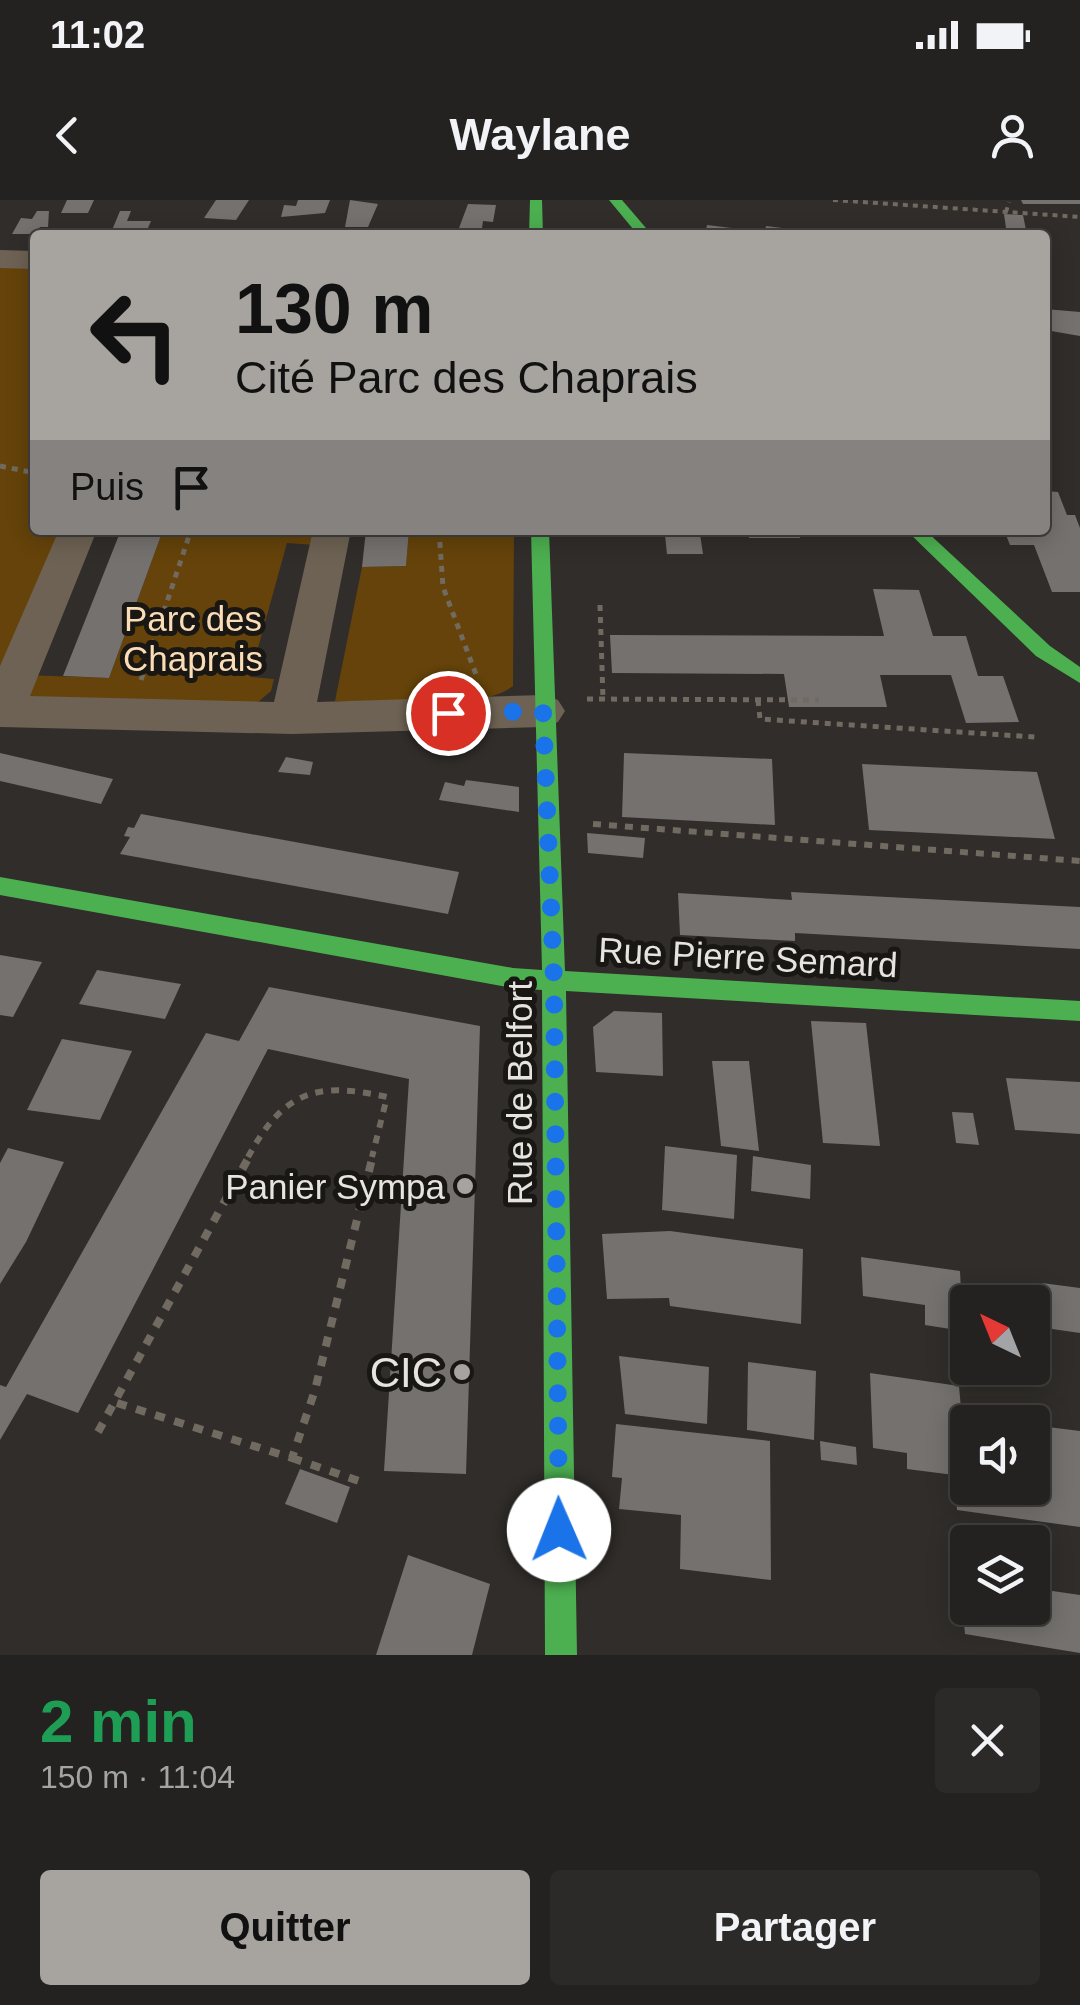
<!DOCTYPE html>
<html lang="fr">
<meta charset="utf-8">
<style>
body{margin:0;font-family:Helvetica,sans-serif;background:#2c2a29;color:#f1f3f6;height:100vh;display:flex;flex-direction:column;font-size:38px;white-space:nowrap}
*{box-sizing:border-box;margin:0}
p{font-size:32px;color:#a3a4a5}
.icon{flex:none;width:55px;height:55px;fill:none;stroke:currentColor;stroke-width:2;stroke-linecap:round;stroke-linejoin:round}
.map{position:relative;height:1455px;overflow:hidden}
.details{display:flex;flex-direction:column;background:#242220;flex:1}
.details>*{flex:none}
.guide{position:absolute;left:30px;top:30px;width:1020px;height:305px;border-radius:10px;box-shadow:0 5px 25px #0003,0 0 0 2px #413f3e;background:#a7a39f;color:#111;overflow:hidden}
.needle{width:65px;rotate:317deg}
.buttons{position:absolute;left:950px;top:1085px;display:grid;gap:20px}
.buttons a{display:grid;place-items:center;width:100px;height:100px;border-radius:10px;background:#242220;box-shadow:0 5px 25px #0003,0 0 0 2px #413f3e;font-size:50px}
.pin{position:absolute;display:grid;place-items:center;width:85px;height:85px;color:#fff;margin:-42px;border:5px solid #fff;border-radius:50%;box-shadow:0 2px 10px #0007}
.me{position:absolute;width:110px;margin:-55px;rotate:359deg;stroke-linejoin:round;filter:drop-shadow(0 0 8px #0008)}
.turn{display:flex;align-items:center;gap:35px;height:210px;padding:0 40px;font-size:45px}
.turn .icon{width:130px;height:130px;stroke-width:2.5}
.turn b{display:block;font-size:70px;line-height:85px}
.then{display:flex;align-items:center;height:95px;padding:0 40px;background:#0003;gap:20px;font-size:38px}
.round{display:grid;place-items:center;flex:none;width:105px;height:105px;border-radius:10px;background:#2c2a29}
.head{display:flex;align-items:center;justify-content:space-between;height:170px;padding:0 40px}
h1{font-size:60px;font-weight:700;line-height:75px;color:#1e9e55}
.button{display:flex;gap:20px;margin-top:auto;padding:20px 40px}
.button a{flex:1;height:115px;border-radius:10px;background:#a7a39f;color:#111;font-size:40px;font-weight:700;line-height:115px;text-align:center}
.button a+a{background:#2c2a29;color:#f1f3f6}
.status{display:flex;justify-content:space-between;align-items:center;height:70px;padding:0 50px;background:#242220;direction:ltr}
.status svg{height:28px;fill:currentColor}
header{display:flex;justify-content:space-between;align-items:center;height:130px;padding:0 40px;background:#242220;font-size:45px;font-weight:700}
.map>svg:first-child{display:block}
</style>
<div class="status"><b>11:02</b><svg viewBox="0 0 49 12"><path d="M0 12V9h3v3zM5 12V6h3v6zM10 12V3h3v9zM15 12V0h3v12zM26 1h20v11H26zM47 4h2v5h-2z"/></svg></div>
<header><svg class="icon" aria-label="back" viewBox="0 0 24 24"><path d="M15 5l-7 7 7 7"/></svg>Waylane<svg class="icon" aria-label="person" viewBox="0 0 24 24"><circle cx="12" cy="8" r="4"/><path d="M4 21q1-7 8-7t8 7"/></svg></header>
<div class="map">
<svg width="1080" height="1455" viewBox="0 0 1080 1455">
<rect width="100%" height="100%" fill="#302d2a"/>
<g fill="#65430a">
<path d="M35 66V330H62L0 472V67Z"/>
<path d="M163 330H317L315 345 287 343 250 477 274 479 271 491 257 503 31 500 24 475 109 478Z"/>
<path d="M409 330H514L513 486C480 512 378 501 335 501L362 367 406 366Z"/>
</g>
<g fill="#74716e">
<path d="M67 0H94L88 13H61Z"/>
<path d="M216 0H249L236 20 204 18Z"/>
<path d="M298 0H330L325 13 281 17 284 5 296 6Z"/>
<path d="M350 0 378 4 368 27H345Z"/>
<path d="M1021 0H1080V4H1023Z"/>
<path d="M468 4 496 5 493 22 483 21 482 28H493L492 35H431L433 28H459Z"/>
<path d="M37 11H49L48 27H40L35 34H12L21 18 32 19Z"/>
<path d="M120 11H131L127 21H151L145 35H110Z"/>
<path d="M1004 14 1023 15 1027 35H1007Z"/>
<path d="M707 25 764 32V35H705Z"/>
<path d="M766 26 815 32V35H764Z"/>
<path d="M1045 109 1080 112V136L1051 131Z"/>
<path d="M1045 291 1058 292 1067 315H1075L1080 328V392H1052L1034 345H1010L1004 330H1045Z"/>
<path d="M121 330H163L109 478 63 476Z"/>
<path d="M366 330H409L406 366 362 367Z"/>
<path d="M748 330H799L800 338H749Z"/>
<path d="M700 334 703 354H667L665 335Z"/>
<path d="M873 389 919 390 933 436H966L978 476H1003L1019 522 966 523 951 475H880L887 507H789L784 474 612 473 610 435 884 436Z"/>
<path d="M0 553 113 579 101 604 0 581Z"/>
<path d="M624 553 772 559 775 625 622 617Z"/>
<path d="M286 557 313 562 310 575 278 572Z"/>
<path d="M862 564 1037 572 1055 639 869 630Z"/>
<path d="M466 580 519 587V612L439 600 445 582 464 586Z"/>
<path d="M141 614 459 672 448 714 120 654 130 637 124 636 128 627 134 628Z"/>
<path d="M587 633 645 638 643 658 588 653Z"/>
<path d="M791 692 1080 707V749L795 733V741L680 735 678 693 792 700Z"/>
<path d="M0 755 42 762 13 817 0 815Z"/>
<path d="M97 770 181 784 165 819 79 804Z"/>
<path d="M269 787 480 826 466 1274 384 1271 409 879 268 849 78 1213 27 1194 0 1240V1185L6 1187 206 833 239 841Z"/>
<path d="M614 811 662 813 663 876 596 872 593 827Z"/>
<path d="M811 821 866 823 880 946 823 943Z"/>
<path d="M62 839 132 851 100 920 27 910Z"/>
<path d="M712 861H749L759 951 721 946Z"/>
<path d="M1006 878 1080 882V934L1015 930Z"/>
<path d="M952 912 973 913 979 945 956 943Z"/>
<path d="M665 946 737 955 734 1019 662 1010Z"/>
<path d="M8 948 64 962 26 1042 0 1084V963Z"/>
<path d="M753 956 811 965 810 999 751 991Z"/>
<path d="M670 1031 803 1049 801 1124 670 1106 669 1098 607 1099 602 1034Z"/>
<path d="M861 1057 960 1071 963 1131 925 1125V1105L863 1096Z"/>
<path d="M1042 1083 1080 1088V1133L1045 1128Z"/>
<path d="M619 1156 709 1167 707 1224 625 1214Z"/>
<path d="M748 1162 816 1171 814 1240 747 1230Z"/>
<path d="M870 1173 959 1186 968 1288H1032V1225L1080 1231V1327L957 1310 954 1275 907 1269V1253L873 1248Z"/>
<path d="M616 1224 770 1241 771 1380 680 1369 681 1315 619 1309 622 1278 612 1277Z"/>
<path d="M820 1241 856 1247 857 1265 821 1260Z"/>
<path d="M300 1269 350 1287 337 1323 285 1304Z"/>
<path d="M408 1355 490 1384 472 1455H376Z"/>
<path d="M960 1377 968 1378V1408H1032V1388L1080 1395V1453L965 1434Z"/>
</g>
<g fill="none" stroke-linecap="round" stroke-linejoin="round">
<g stroke="#716a60" stroke-width="4" stroke-dasharray="5 5" stroke-linecap="butt">
<path d="M833 0 1080 17"/>
<path d="M1006 12 1009 2"/>
</g>
<g stroke="#716a60" stroke-width="5" stroke-dasharray="6 6" stroke-linecap="butt">
<path d="M0 266 35 273"/>
<path d="M439 330 443 387 477 477"/>
<path d="M600 405 603 499"/>
<path d="M141 480 191 330"/>
<path d="M587 499 819 500"/>
<path d="M758 500 760 519 1035 537"/>
</g>
<g stroke="#716a60" stroke-width="6" stroke-dasharray="8 8" stroke-linecap="butt">
<path d="M593 624 1080 661"/>
<path d="M248 957C284 891 316 881 387 897L372 957"/>
</g>
<g stroke="#716a60" stroke-width="8" stroke-dasharray="10 10" stroke-linecap="butt">
<path d="M117 1203 292 1258 315 1190 373 955"/>
<path d="M98 1232 250 955"/>
<path d="M292 1258 362 1282"/>
</g>
<g fill="#6d6253" fill-rule="evenodd">
<path d="M0 50 35 51V69L0 68Z"/>
<path d="M59 330H97L30 496 274 502 313 330H351L317 502 543 495 558 500 565 511 558 522 543 527 292 534 0 527V466Z"/>
</g>
<g fill="#4caf50" fill-rule="evenodd">
<path d="M530 0H542L543 35H529Z"/>
<path d="M609 0H622L652 35H638Z"/>
<path d="M531 330H549L565 771 1080 801V821L566 791 577 1455H545L542 790 513 788 0 695V677L513 768 542 770Z"/>
<path d="M906 330H925L1050 446 1080 467V483L1036 456Z"/>
</g>
</g>
<g fill="none" stroke-linecap="round" stroke-linejoin="round">
<path stroke="#1a73e8" stroke-width="18" stroke-dasharray="0 32.4" d="M448 513 543 511 554 781 559 1330"/>
</g>
<g fill="#a7a39f" stroke="#191713" stroke-width="4">
<circle cx="465" cy="986" r="10"/>
<circle cx="462" cy="1172" r="10"/>
</g>
<g text-anchor="middle" dominant-baseline="central" stroke-width="10" stroke-linejoin="round" paint-order="stroke">
<g font-size="35" fill="#fadcb6" stroke="#191713">
<text x="193" y="418">Parc des<tspan x="193" dy="40">Chaprais</tspan></text>
</g>
<g font-size="35" fill="#e7e3de" stroke="#191713">
<text transform="translate(748 757) rotate(3)">Rue Pierre Semard</text>
<text transform="translate(519 893) rotate(-90)">Rue de Belfort</text>
</g>
<g font-size="35" fill="#e7e3de" stroke="#191713" text-anchor="end">
<text x="445" y="986">Panier Sympa</text>
</g>
<g font-size="42" fill="#e7e3de" stroke="#191713" text-anchor="end">
<text x="442" y="1172">CIC</text>
</g>
</g>
</svg>
<div class="buttons">
<a><svg class="needle" viewBox="-14 -14 28 28"><path d="M0-13l5 13h-10z" fill="#e53935"/><path d="M0 13l5-13h-10z" fill="#a3a4a5"/></svg></a>
<a><svg class="icon" aria-label="sound" viewBox="0 0 24 24"><path d="M4 9h4l5-4v14l-5-4H4zM17 9q2 3 0 6"/></svg></a>
<a><svg class="icon" aria-label="layers" viewBox="0 0 24 24"><path d="M12 4l9 5-9 5-9-5zM3 14l9 5 9-5"/></svg></a>
</div>
<div class="pin" style="left:448px;top:513px;background:#d93025"><svg class="icon" aria-label="arrive" viewBox="0 0 24 24"><path d="M6 21V4h12l-3 4 3 4H6"/></svg></div>
<svg class="me" style="left:559px;top:1330px" viewBox="-20 -20 40 40"><circle r="19" fill="#fff"/><path d="M0-13L10 11 0 6-10 11z" fill="#1a73e8"/></svg>
<div class="guide">
<div class="turn"><svg class="icon" aria-label="left" viewBox="0 0 24 24"><path d="M17 20v-9H6M10 6l-5 5 5 5"/></svg><div><b>130 m</b>Cité Parc des Chaprais</div></div>
<div class="then">Puis<svg class="icon" aria-label="arrive" viewBox="0 0 24 24"><path d="M6 21V4h12l-3 4 3 4H6"/></svg></div>
</div>
</div>
<section class="details">
<div class="head"><div><h1>2 min</h1><p>150 m · 11:04</p></div><a class="round"><svg class="icon" aria-label="close" viewBox="0 0 24 24"><path d="M6 6l12 12M18 6L6 18"/></svg></a></div>
<div class="button"><a>Quitter</a><a>Partager</a></div>
</section>
